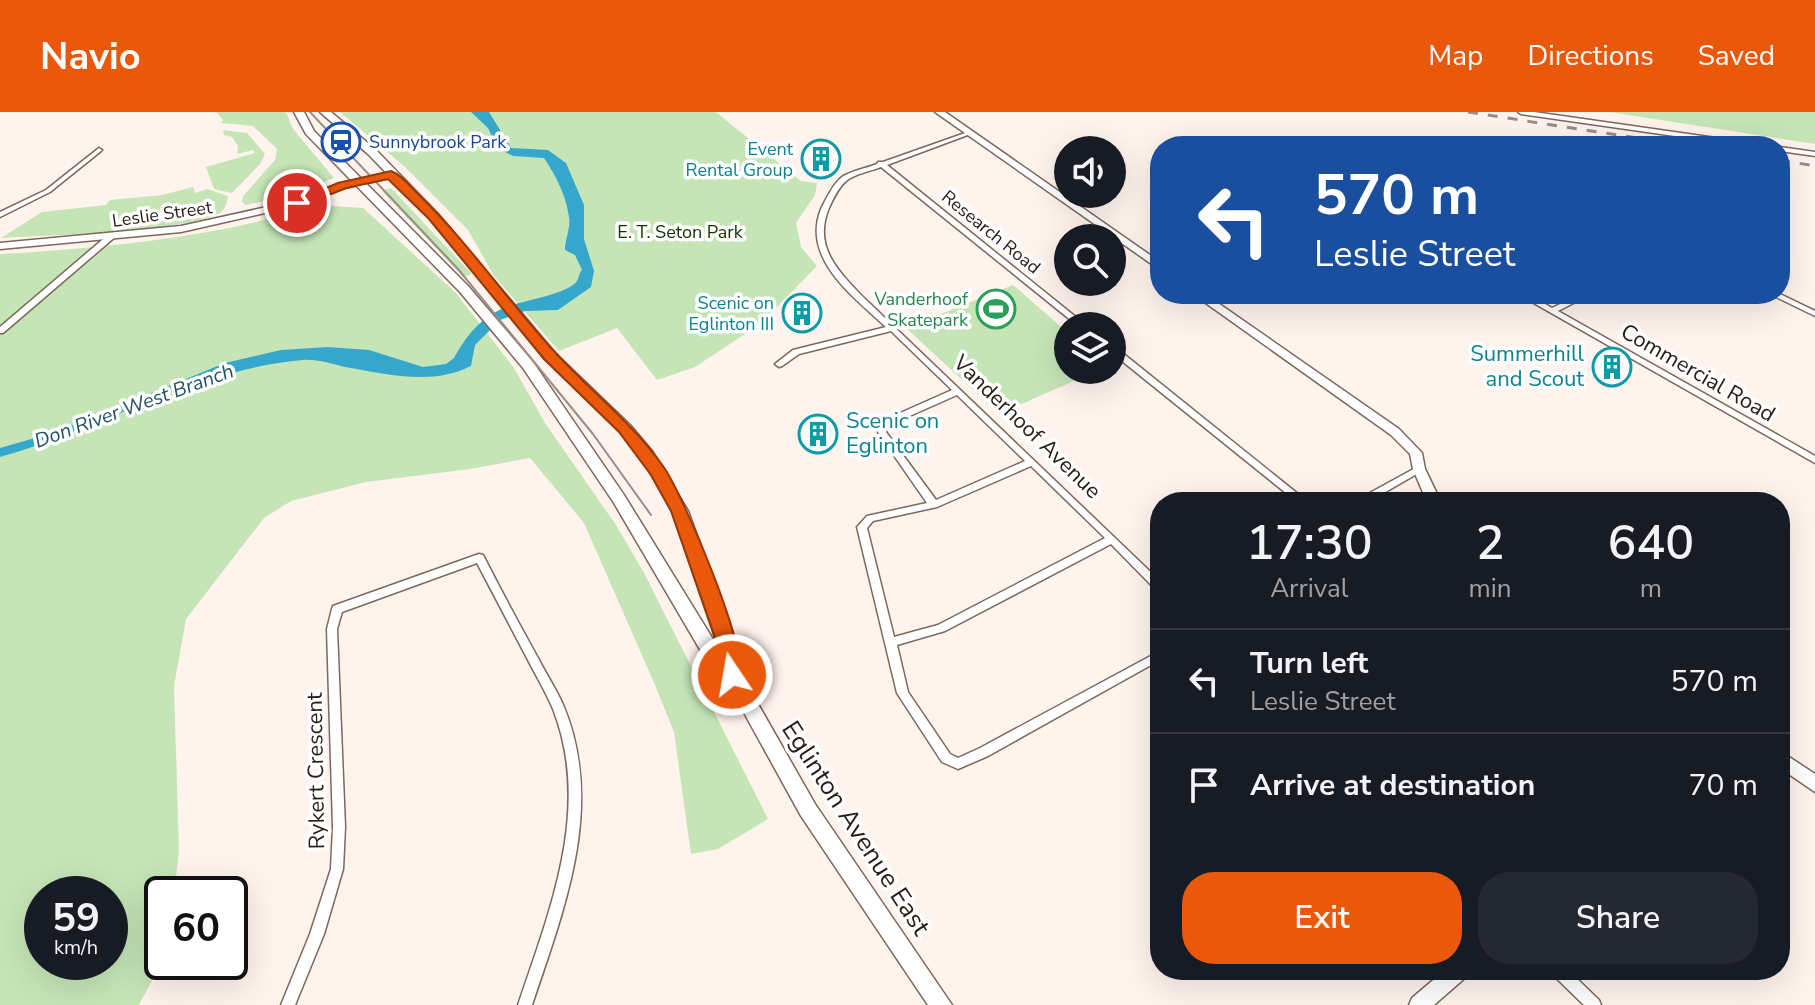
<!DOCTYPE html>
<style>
body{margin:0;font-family:"Nunito Sans",sans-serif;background:#242831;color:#f1f3f6;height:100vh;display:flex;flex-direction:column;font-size:30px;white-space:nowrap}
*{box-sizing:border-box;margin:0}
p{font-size:26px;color:#9ea1a6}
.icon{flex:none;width:44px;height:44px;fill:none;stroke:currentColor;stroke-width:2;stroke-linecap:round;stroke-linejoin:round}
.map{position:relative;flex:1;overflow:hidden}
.panel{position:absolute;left:1150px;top:380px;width:640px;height:488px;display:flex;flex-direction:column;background:#171b24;border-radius:32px;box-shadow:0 8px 32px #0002}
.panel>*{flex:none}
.top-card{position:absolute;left:1150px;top:24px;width:640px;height:168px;border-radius:32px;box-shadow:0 8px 32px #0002;background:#1a4fa0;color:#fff;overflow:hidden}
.fabs{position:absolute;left:1054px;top:24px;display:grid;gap:16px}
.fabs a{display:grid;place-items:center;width:72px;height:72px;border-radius:50%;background:#171b24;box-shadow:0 8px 32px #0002;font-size:40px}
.speed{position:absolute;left:24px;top:764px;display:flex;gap:16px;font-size:40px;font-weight:700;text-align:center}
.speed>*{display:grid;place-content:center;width:104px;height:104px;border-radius:50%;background:#171b24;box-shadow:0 8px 32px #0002;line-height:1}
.speed small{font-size:20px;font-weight:400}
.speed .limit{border:4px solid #111;border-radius:12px;background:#fff;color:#111}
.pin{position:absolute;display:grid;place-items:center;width:68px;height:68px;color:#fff;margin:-34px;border:4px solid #fff;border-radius:50%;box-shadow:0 2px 8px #0007}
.me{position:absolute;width:88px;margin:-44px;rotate:348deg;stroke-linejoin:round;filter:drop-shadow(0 0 6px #0008)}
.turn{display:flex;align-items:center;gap:28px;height:168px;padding:0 32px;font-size:36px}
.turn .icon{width:104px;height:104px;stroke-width:2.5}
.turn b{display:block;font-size:56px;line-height:68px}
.eta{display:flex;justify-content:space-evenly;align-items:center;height:136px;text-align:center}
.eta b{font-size:48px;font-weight:600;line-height:56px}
.button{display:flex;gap:16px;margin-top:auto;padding:16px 32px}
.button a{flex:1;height:92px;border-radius:32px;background:#ea580c;color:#fff;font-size:32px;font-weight:600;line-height:92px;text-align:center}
.button a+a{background:#242831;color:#f1f3f6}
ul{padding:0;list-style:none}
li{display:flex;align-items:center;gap:24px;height:104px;padding:0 32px;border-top:2px solid #363941}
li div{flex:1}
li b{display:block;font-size:30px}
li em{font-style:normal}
header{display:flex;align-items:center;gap:48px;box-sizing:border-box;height:112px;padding:0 40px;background:#ea580c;color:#fff}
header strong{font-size:38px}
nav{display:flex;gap:44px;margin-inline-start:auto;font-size:28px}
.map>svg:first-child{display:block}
</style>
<header>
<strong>Navio</strong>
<nav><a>Map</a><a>Directions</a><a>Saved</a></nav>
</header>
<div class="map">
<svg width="1815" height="893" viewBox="0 0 1815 893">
<rect width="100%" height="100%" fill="#fff3ee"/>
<g fill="#c5e5b7" fill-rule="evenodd">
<path d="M216 0H286L293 17 334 66 290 83 246 93 242 90 243 84 275 48 277 37 253 14 221 11 223 8Z"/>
<path d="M340 0H716L801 69 817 71 815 83 796 111 801 135 817 154 760 212 695 255 657 268 617 216 559 239 494 164 468 118 405 55Z"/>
<path d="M1609 0H1815V32Z"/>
<path d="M223 18 247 21 265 42 260 52 232 81 214 77 206 55 255 41 253 38 237 42 238 34 232 25 224 23Z"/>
<path d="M193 75 195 81 207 77 228 84C226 90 227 95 221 100 196 119 40 124 1 126L42 100 106 93 110 88 162 83Z"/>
<path d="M391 76 472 162 463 165 382 79Z"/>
<path d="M333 94 363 96 456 181 514 256 545 311 616 413 643 459 768 707 718 737 691 742 674 620 652 566 584 411 530 346 470 357 366 370 291 389 264 406 186 507 174 574 179 739 174 782H162V849L139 893H0V142C70 138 139 132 207 120 250 113 291 100 333 94ZM42 782H110V850H42Z"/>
<path d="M1013 173 1068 221V258H1099L999 302 906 216Z"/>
</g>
<path fill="#36a7cc" d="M471 0H489L511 36 548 38 566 51 584 93V127L594 159 591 175 558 198 525 199 500 208 475 233 471 254C432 274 386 262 345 255 332 252 317 247 303 248 197 257 102 316 0 345V336L56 320 225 251 281 238 328 235 369 238 423 255 446 252 454 246C466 224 481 205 506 195 522 189 568 182 577 169 579 166 579 161 582 158L575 143 565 138C565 127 571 115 569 105 566 83 556 64 544 46L513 44 497 36 488 16Z"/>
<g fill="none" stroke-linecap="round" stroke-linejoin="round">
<g stroke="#7e675b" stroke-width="3">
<g id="street">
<path d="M1518 0H1534L1758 32 1761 34H1745L1521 2Z"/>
<path d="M968 20 973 21 887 53 1087 214H1078L881 55C871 59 854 62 846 69 838 76 833 87 829 96 813 134 837 158 862 184L1160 469V479L1156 478 1111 432 945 519 897 533 908 580 950 642 958 646 980 636 1160 539V548L988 644 958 657 942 650 897 581 857 415 867 404 927 391 879 322 878 320 880 310 952 278 891 219 799 242 782 254 779 255 775 252 793 238 886 215C854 185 801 147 821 97 826 87 833 72 842 65 851 59 867 56 877 52L878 50H883ZM957 283 1025 349 936 388 886 320 887 314ZM1031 354 1105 426 938 513 894 525 867 416 873 409 937 395Z"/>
<path d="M1780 35 1815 40V44L1780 39Z"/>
<path d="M99 36 102 38 101 39 50 80 0 105V100L46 78Z"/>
<path d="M108 123 115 125 3 221H0V215Z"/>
<path d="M1518 182H1528L1552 196 1581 182H1591L1558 199 1815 344V351Z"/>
<path d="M1770 182H1780L1815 199V204Z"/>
<path d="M1112 234 1115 235 1308 390H1297L1112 241Z"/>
<path d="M1419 354 1422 355 1424 357 1422 359 1368 390H1355L1357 388Z"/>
<path d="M479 442 483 443C501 478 519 512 538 546 546 562 557 578 564 595 605 695 564 797 532 893H518C550 798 592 696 553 597 546 580 536 564 528 548 511 516 494 483 477 451L342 500 337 517 345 715 343 757 324 822 295 893H281L310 822 331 757 333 715 327 517 332 497 333 494Z"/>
<path d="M1551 858H1568L1599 888 1601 893H1584L1553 863Z"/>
</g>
</g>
<g stroke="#7e675b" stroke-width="3">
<g id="secondary">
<path d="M935 0H945L1160 150V158Z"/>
<path d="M391 60 396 63 394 65 345 76 300 93 181 120 0 137V131L181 114 294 89 339 72Z"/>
<path d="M1193 182H1205L1399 317 1422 341 1425 357 1441 390H1427L1413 357 1410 342 1391 323Z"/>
<path d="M1780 639 1815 662V680L1780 656Z"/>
<path d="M1445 858H1469L1466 865 1434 893H1409L1412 886Z"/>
</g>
</g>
<g stroke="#7e675b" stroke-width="3">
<path id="primary" d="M294 0H304L314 19 468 174 533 250 624 383 719 537 672 399 642 346 620 319 545 247 430 106 368 42 320 0H331L376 38 438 102 555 241 630 313 652 339 688 399 736 531 741 562 815 692 952 893H928L801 704 726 568 702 541 614 391 523 256 460 180 306 22Z"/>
</g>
<use href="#street" fill="#fff" fill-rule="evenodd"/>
<use href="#secondary" fill="#fff" fill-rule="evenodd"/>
<use href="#primary" fill="#fff" fill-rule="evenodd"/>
<path stroke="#988d88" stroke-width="2" d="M310 0 458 157 593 322 651 403"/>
<g stroke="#988d88" stroke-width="3" stroke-dasharray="10 10" stroke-linecap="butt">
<path d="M1468 0 1689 34"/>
<path d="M1780 48 1815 54"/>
</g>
</g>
<path fill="#ea580c" stroke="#983908" stroke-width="2" d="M391 59C402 63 410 74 418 82 468 130 507 188 554 239 590 279 632 310 663 354 682 380 752 544 739 569L732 572 725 569 717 531 671 399 651 363 619 320 544 247 429 107 388 67 346 76 301 94 290 91 338 71Z"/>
<defs>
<g id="station-ring" transform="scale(2)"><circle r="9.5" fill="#fff" stroke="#1a4fb4" stroke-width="1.5"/><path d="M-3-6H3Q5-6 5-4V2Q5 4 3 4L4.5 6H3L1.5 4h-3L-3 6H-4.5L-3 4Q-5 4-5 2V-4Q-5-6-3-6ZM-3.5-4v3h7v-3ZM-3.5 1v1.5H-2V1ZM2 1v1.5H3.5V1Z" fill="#1a4fb4"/></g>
<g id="building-ring" transform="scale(2)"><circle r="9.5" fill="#fff" stroke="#0f9aa8" stroke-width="1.5"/><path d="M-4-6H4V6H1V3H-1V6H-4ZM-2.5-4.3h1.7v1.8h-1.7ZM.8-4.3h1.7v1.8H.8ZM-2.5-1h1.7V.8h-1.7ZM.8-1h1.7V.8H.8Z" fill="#0f9aa8"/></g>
<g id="stadium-ring" transform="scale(2)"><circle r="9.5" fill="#fff" stroke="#2e9e5b" stroke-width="1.5"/><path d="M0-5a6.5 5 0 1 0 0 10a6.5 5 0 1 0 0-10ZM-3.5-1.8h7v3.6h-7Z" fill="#2e9e5b"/></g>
</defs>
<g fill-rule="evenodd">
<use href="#station-ring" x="341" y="30"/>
<use href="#building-ring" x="821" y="47"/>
<use href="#stadium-ring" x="996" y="197"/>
<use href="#building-ring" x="802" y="201"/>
<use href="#building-ring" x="1612" y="255"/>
<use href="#building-ring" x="818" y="322"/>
</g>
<g text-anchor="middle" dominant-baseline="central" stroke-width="7" stroke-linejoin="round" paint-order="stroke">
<g font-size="18" fill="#164399" stroke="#fff" text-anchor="start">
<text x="369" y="30">Sunnybrook Park</text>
</g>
<g font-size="18" fill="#0d838f" stroke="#fff" text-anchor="end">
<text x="793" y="37">Event<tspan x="793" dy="21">Rental Group</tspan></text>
<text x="774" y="191">Scenic on<tspan x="774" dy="21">Eglinton III</tspan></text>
</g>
<g font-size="18" fill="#271d18" stroke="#fff">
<text transform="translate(162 102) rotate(-8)">Leslie Street</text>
<text transform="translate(991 120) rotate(39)">Research Road</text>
</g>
<g font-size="18" fill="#133200" stroke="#fff">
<text x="680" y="120">E. T. Seton Park</text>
</g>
<g font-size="18" fill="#27864d" stroke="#fff" text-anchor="end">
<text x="968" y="187">Vanderhoof<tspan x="968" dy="21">Skatepark</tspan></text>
</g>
<g font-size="20" font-style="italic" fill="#235162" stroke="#fff">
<text transform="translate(134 294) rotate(-20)">Don River West Branch</text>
</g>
<g font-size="22" fill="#0d838f" stroke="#fff" text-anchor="end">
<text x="1584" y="242">Summerhill<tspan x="1584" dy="25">and Scout</tspan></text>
<text x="846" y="309" text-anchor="start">Scenic on<tspan x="846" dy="25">Eglinton</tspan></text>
</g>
<g font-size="22" fill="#271d18" stroke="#fff">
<text transform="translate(1698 261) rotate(30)">Commercial Road</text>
<text transform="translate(1027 315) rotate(44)">Vanderhoof Avenue</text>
<text transform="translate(316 659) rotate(-91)">Rykert Crescent</text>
</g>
<g font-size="26" fill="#271d18" stroke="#fff">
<text transform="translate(856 716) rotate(57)">Eglinton Avenue East</text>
</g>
</g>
</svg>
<div class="fabs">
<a><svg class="icon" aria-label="sound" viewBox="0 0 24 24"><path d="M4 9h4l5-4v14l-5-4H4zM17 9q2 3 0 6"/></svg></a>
<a><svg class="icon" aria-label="search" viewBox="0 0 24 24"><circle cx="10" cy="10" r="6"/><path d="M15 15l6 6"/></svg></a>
<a><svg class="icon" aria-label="layers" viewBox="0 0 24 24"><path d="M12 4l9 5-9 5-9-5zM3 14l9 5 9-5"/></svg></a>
</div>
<div class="speed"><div>59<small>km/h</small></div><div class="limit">60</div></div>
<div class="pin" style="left:297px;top:91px;background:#d93025"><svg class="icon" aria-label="arrive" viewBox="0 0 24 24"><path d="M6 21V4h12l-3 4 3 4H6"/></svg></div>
<svg class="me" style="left:732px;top:563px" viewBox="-20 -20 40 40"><circle r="17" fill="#ea580c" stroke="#fff" stroke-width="3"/><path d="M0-11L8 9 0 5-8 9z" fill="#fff"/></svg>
<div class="top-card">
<div class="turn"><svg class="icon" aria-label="left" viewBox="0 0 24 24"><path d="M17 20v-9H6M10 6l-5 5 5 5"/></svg><div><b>570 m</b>Leslie Street</div></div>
</div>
<section class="panel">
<div class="eta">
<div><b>17:30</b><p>Arrival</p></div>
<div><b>2</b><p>min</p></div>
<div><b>640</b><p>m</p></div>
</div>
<ul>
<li><svg class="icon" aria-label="left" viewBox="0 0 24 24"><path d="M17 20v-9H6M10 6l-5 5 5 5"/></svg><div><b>Turn left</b><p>Leslie Street</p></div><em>570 m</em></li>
<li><svg class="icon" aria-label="arrive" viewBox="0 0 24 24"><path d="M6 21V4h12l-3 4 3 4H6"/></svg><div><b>Arrive at destination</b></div><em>70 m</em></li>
</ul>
<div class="button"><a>Exit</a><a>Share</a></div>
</section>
</div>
